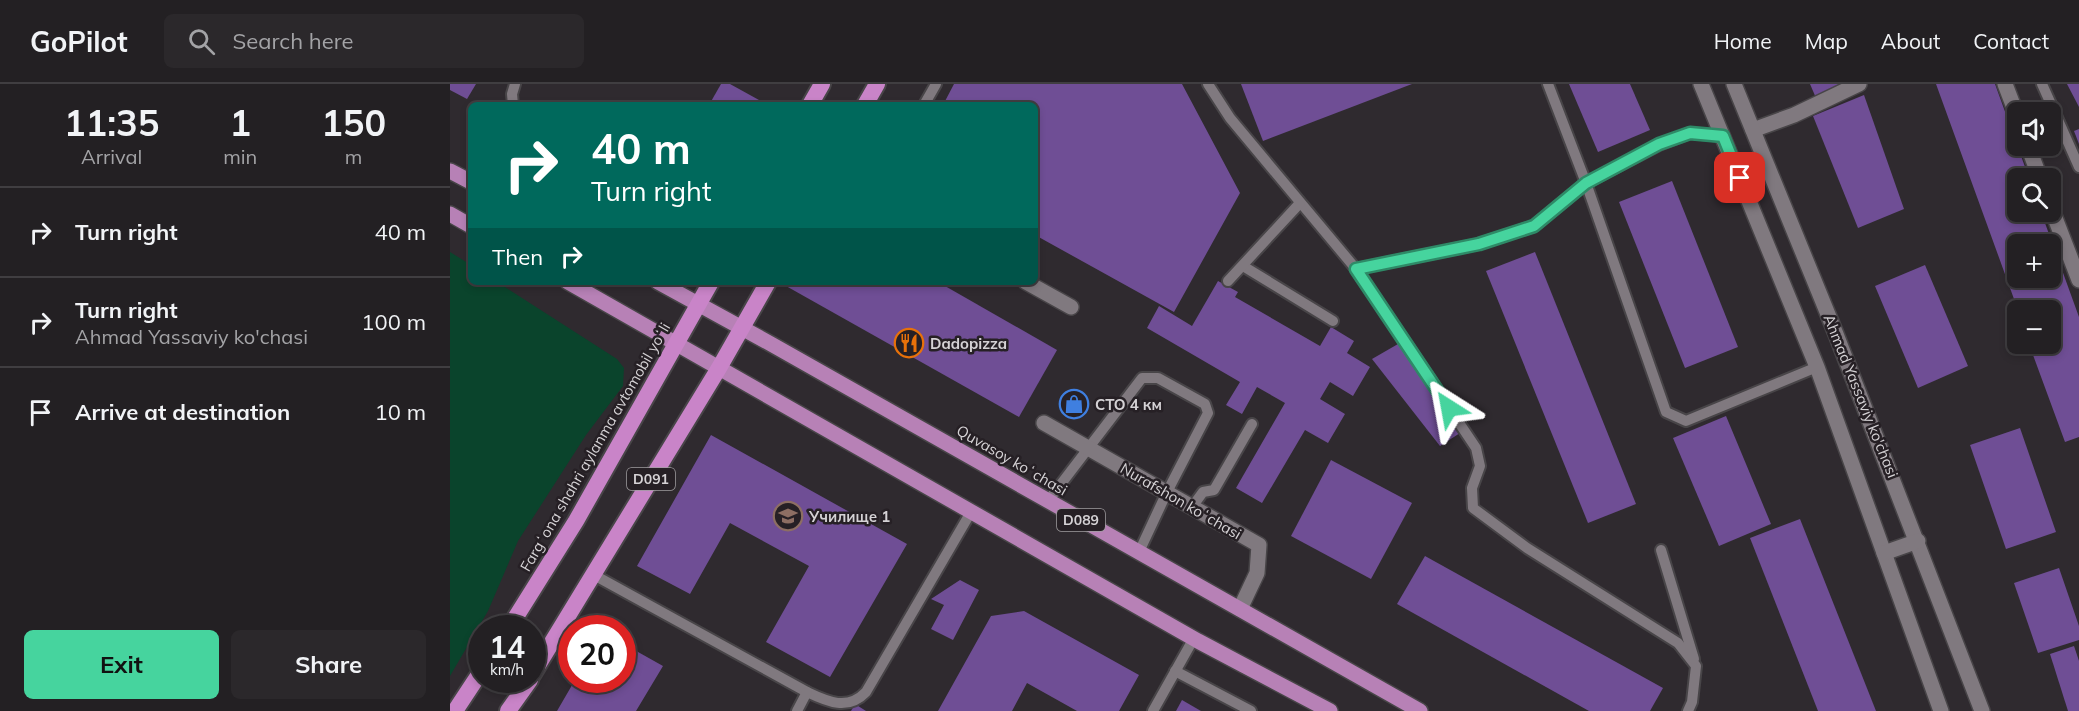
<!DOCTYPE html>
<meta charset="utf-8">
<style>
body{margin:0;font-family:Mulish,sans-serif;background:#2b282b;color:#f1f3f6;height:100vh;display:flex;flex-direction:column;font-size:22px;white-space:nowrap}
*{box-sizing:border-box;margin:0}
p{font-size:20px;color:#a3a3a6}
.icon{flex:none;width:33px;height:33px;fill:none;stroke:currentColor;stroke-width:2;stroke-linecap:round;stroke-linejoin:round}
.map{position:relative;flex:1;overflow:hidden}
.drawer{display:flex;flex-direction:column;background:#232023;width:450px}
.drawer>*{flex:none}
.banner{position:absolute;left:18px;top:18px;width:570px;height:183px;border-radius:9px;box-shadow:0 3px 9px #0003,0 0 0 2px #403e41;background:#00695c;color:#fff;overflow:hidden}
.tools{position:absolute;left:1557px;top:18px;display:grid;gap:12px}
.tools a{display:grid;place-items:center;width:54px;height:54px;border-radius:9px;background:#232023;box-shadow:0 3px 9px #0003,0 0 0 2px #403e41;font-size:30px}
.speed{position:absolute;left:18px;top:531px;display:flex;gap:12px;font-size:30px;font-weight:700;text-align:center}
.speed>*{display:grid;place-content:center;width:78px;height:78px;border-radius:50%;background:#232023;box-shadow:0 3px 9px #0003,0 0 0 2px #403e41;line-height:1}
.speed small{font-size:15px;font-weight:400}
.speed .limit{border:9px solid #d22;background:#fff;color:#111}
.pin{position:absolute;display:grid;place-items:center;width:51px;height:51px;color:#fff;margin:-26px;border-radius:12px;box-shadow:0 3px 9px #0006}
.me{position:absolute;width:66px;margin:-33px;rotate:326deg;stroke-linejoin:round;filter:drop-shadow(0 0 4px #0008)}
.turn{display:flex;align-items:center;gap:21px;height:126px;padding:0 24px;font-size:27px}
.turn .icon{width:78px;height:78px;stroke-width:2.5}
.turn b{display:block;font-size:42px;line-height:51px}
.then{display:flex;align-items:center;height:57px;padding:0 24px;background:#0003;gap:12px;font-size:22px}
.eta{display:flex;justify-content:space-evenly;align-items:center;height:102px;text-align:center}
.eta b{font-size:36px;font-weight:700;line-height:42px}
.button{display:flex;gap:12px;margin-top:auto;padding:12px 24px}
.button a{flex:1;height:69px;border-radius:9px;background:#46d49e;color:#111;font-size:24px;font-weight:700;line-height:69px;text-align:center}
.button a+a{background:#2b282b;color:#f1f3f6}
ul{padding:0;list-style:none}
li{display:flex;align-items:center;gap:18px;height:90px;padding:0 24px;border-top:2px solid #403e41}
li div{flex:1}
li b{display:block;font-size:22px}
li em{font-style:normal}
header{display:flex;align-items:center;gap:36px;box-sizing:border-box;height:84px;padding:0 30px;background:#232023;border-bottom:2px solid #403e41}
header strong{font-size:28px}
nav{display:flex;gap:33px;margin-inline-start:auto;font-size:21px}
.search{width:420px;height:54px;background:#2b282b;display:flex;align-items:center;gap:15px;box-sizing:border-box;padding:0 21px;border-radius:9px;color:#a3a3a6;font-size:22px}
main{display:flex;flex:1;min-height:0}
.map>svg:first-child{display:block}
</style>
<header>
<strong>GoPilot</strong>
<div class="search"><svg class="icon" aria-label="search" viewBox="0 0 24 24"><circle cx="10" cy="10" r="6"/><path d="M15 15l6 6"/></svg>Search here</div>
<nav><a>Home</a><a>Map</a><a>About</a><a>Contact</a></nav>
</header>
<main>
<section class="drawer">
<div class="eta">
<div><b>11:35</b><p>Arrival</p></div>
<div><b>1</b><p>min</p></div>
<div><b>150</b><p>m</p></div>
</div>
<ul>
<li><svg class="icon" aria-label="right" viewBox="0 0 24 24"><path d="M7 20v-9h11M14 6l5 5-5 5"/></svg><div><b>Turn right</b></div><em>40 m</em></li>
<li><svg class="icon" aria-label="right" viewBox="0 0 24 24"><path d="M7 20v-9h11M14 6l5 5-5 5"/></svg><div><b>Turn right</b><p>Ahmad Yassaviy ko'chasi</p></div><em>100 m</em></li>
<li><svg class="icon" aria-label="arrive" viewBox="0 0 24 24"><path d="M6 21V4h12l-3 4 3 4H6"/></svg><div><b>Arrive at destination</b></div><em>10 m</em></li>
</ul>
<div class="button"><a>Exit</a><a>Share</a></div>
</section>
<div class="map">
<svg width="1629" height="627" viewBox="0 0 1629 627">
<rect width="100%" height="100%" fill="#2f2a2f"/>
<path fill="#0a442c" d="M0 168 21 181V198H47L167 275 174 284 173 302 136 351 68 457 38 527 0 592Z"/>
<g fill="#6f4e95" fill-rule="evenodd">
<path d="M0 0H26L17 15 0 6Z"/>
<path d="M271 0H280L318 21H259Z"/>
<path d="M504 0H732L790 109 724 228 585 151V21H493Z"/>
<path d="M791 0H962L813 57Z"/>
<path d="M1119 0H1180L1200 46 1148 68Z"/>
<path d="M1360 0H1400L1366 14Z"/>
<path d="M1486 0H1545L1579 94H1568V128H1591L1629 233V353L1615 358 1579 260H1600V226H1568ZM1568 160H1600V194H1568Z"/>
<path d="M1617 0H1629V23Z"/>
<path d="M1414 11 1454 125 1408 144 1363 32Z"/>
<path d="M1629 45V60L1624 47Z"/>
<path d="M1222 97 1288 263 1235 284 1169 118Z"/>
<path d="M1085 168 1186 420 1138 439 1036 187Z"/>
<path d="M1475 181 1518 282 1468 304 1425 202Z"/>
<path d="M768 197 788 208 785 213 870 262 881 243 904 257 897 269 920 283 903 312 880 298 870 315 895 330 878 359 855 346 812 419 786 404 835 319 807 303 792 330 776 321 790 298 697 244 709 222 742 242Z"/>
<path d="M339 198H488L607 266 569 333 336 202Z"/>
<path d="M948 260 1010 349 990 362 922 275Z"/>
<path d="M1276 332 1321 440 1269 462 1223 354Z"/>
<path d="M1570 344 1606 448 1556 465 1520 361Z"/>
<path d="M261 351 457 460 380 593 316 558 359 482 280 439 240 510 187 482Z"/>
<path d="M881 376 962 419 921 495 841 452Z"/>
<path d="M1350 435 1426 627H1368L1300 454Z"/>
<path d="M975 472 1213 604 1200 627H1139L947 520Z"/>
<path d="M1609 484 1629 542V556L1588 569 1564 499Z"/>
<path d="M510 496 529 506 503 556 481 545 494 521 481 515Z"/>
<path d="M574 527 689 591 669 627H627L577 599 562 627H488L541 532Z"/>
<path d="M172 559 213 582 186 627H107L125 596H172Z"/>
<path d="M1624 562 1629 577V627H1618L1600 570Z"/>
<path d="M732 616 751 627H726Z"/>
<path d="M405 620 416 627H401Z"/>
</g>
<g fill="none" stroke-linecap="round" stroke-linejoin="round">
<g stroke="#484548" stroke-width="14">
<g id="service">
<path d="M758 0 780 34 906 185 1026 364 1030 382 1022 404 1023 424 1077 464 1228 559 1246 582 1242 618 1238 627"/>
<path d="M1098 0 1136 99 1216 328 1236 337 1367 283"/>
<path d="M1592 0 1629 83"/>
<path d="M63 21 62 10 65 0"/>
<path d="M474 21 486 0"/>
<path d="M793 182 883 237"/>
<path d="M906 185 1029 160 1084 142 1136 99 1209 61 1240 49 1273 52"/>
<path d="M778 197 850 119"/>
<path d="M598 417 692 294H708L755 320 758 329 717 408 689 468"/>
<path d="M742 423 753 408 764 406 802 340"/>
<path d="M1211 466 1244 575"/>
<path d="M144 491 357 608C378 618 398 627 416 608L521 428"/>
<path d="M725 587 801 627"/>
<path d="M347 627 357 608"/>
<path d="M703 627 744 554"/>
</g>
</g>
<g stroke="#484548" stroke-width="18">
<g id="minor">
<path d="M1555 0 1568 34"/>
<path d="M1303 46 1344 31 1409 0"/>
<path d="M1578 62 1590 94"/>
<path d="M1600 121 1629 196"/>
<path d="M576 198 621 223"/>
<path d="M594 339 809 461 807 489 790 525"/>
</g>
</g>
<g stroke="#484548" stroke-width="18">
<g id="secondary">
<path d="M1251 0 1367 283 1491 627"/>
<path d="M1284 0 1386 250 1532 627"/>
<path d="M1434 469 1468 457"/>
</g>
</g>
<g stroke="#484548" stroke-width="18">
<g id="primary">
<path d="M0 87 21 98"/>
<path d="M0 130 21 142"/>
<path d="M118 198 748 557 880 627"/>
<path d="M208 198 321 260 970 627"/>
</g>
</g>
<g stroke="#484548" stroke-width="20">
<g id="trunk">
<path d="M360 21 372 0"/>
<path d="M415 21 427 0"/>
<path d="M59 544 126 437 261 198"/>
<path d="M82 591 269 284 318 198"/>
<path d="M5 627 32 586"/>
<path d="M58 627 80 596"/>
</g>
</g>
<use href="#service" stroke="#80797f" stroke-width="10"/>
<use href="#minor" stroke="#80797f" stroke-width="15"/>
<use href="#secondary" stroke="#80797f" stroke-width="15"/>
<use href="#primary" stroke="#b781b6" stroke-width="15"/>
<use href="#trunk" stroke="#c984c8" stroke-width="16"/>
</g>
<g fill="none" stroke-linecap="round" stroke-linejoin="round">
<g stroke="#2e8a67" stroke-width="15">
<path id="route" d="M999 324 906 185 1029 160 1084 142 1136 99 1209 60 1240 49 1273 52 1290 94"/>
</g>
<use href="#route" stroke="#46d49e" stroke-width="10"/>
</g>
<defs>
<g id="restaurant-ring" transform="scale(1.5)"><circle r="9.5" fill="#262025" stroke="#e8710a" stroke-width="1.5"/><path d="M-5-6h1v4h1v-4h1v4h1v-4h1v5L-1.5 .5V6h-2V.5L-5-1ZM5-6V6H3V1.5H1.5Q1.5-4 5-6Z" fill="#e8710a"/></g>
<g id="shop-ring" transform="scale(1.5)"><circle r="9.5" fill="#262025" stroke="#3f7fe0" stroke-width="1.5"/><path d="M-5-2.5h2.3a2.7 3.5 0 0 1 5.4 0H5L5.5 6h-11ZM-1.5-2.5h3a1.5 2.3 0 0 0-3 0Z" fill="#3f7fe0"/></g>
<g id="school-ring" transform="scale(1.5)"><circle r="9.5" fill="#262025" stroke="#8d6e63" stroke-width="1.5"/><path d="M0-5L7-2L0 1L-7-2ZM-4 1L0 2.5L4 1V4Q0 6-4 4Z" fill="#8d6e63"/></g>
</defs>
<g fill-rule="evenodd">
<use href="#restaurant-ring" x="459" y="259"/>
<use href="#shop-ring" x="624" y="320"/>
<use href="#school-ring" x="338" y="432"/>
</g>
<g text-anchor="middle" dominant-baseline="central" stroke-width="5" stroke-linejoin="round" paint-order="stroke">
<g fill="#262025" stroke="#a09da0" stroke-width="1.5">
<rect x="177" y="384" width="48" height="22" rx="4.5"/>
<rect x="607" y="425" width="48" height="22" rx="4.5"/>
</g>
<g font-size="14" font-weight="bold" fill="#d5d2d5">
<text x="201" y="395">D091</text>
<text x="631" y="436">D089</text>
</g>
<g font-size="15" font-weight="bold" fill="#d5d2d5" stroke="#262025" text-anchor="start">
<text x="480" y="259">Dadopizza</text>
<text x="645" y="320">СТО 4 км</text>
<text x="359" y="432">Училище 1</text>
</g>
<g font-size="15" fill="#d5d2d5" stroke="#262025">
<text transform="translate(1411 312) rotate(68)">Ahmad Yassaviy ko'chasi</text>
<text transform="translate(145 363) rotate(-60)">Fargʻona shahri aylanma avtomobil yoʻli</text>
<text transform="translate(562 376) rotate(30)">Quvasoy koʻchasi</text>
<text transform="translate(731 417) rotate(30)">Nurafshon koʻchasi</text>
</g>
</g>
</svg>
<div class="tools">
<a><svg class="icon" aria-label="sound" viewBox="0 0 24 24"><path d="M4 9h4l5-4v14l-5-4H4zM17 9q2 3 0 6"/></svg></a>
<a><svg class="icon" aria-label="search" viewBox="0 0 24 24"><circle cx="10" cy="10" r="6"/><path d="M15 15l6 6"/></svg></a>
<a>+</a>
<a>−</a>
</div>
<div class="speed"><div>14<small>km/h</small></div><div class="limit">20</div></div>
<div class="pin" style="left:1290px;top:94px;background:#d93025"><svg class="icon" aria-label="arrive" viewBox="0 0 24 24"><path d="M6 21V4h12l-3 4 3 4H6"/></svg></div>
<svg class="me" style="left:999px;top:324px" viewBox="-20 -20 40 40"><path d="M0-17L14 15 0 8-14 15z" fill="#46d49e" stroke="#fff" stroke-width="4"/></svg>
<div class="banner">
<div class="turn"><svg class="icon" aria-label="right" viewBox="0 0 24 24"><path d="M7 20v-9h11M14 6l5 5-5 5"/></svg><div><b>40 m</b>Turn right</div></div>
<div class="then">Then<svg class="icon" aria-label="right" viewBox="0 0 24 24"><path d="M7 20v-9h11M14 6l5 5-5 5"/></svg></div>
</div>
</div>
</main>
